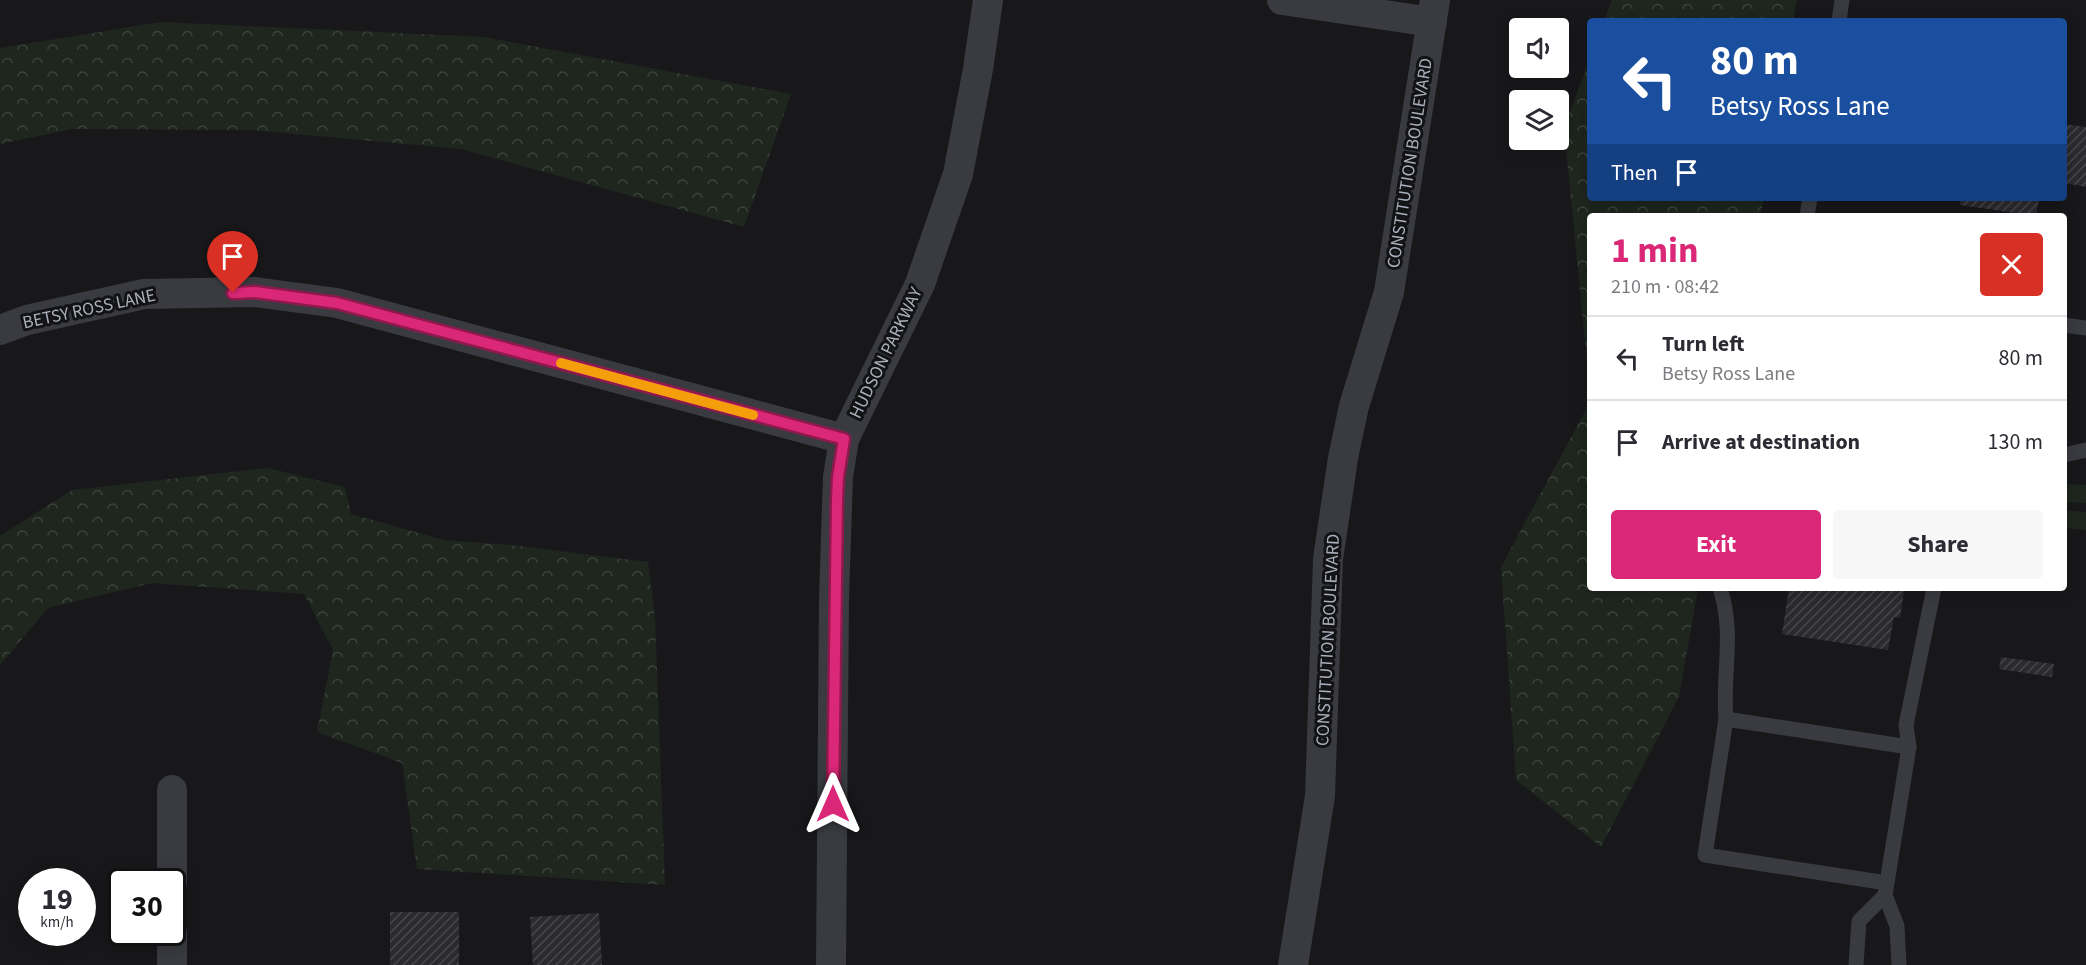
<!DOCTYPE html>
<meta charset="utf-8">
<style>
body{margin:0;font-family:"Source Sans 3",sans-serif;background:#f7f7f7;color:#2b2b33;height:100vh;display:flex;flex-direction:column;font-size:22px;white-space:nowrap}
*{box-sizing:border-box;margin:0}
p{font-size:20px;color:#7c7c81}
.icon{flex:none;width:33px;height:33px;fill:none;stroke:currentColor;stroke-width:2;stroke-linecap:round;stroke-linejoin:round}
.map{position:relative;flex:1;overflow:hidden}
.details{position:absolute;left:1587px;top:213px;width:480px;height:378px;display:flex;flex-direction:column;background:#fff;border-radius:6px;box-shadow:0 3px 15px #0003}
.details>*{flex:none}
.hud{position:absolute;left:1587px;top:18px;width:480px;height:183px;border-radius:6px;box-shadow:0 3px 15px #0003;background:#1a4fa0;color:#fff;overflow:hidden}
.controls{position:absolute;left:1509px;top:18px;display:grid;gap:12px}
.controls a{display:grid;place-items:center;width:60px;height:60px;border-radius:6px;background:#fff;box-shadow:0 3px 15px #0003;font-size:30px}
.speed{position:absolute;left:18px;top:868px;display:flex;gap:12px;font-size:30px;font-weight:700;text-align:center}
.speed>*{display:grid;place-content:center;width:78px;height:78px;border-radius:50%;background:#fff;box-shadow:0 3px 15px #0003;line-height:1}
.speed small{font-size:15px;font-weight:400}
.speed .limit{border:3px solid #111;border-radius:9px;background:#fff;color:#111}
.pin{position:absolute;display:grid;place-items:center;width:51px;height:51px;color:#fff;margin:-62px -26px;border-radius:50% 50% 50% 0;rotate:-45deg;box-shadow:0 0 6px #0007}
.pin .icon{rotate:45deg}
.me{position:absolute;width:66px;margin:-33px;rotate:0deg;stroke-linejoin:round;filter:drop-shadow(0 0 4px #0008)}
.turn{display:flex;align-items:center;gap:21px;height:126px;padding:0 24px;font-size:27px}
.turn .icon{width:78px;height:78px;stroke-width:2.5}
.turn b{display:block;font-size:42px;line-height:51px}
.then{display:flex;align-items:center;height:57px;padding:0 24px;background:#0003;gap:12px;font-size:22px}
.round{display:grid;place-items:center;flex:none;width:63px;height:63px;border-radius:6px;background:#f7f7f7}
.headline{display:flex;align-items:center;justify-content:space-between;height:102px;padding:0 24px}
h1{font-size:36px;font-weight:700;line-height:45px;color:#db2777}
.cta{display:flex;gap:12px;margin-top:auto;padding:12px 24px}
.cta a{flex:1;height:69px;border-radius:6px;background:#db2777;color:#fff;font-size:24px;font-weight:700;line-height:69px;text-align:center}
.cta a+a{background:#f7f7f7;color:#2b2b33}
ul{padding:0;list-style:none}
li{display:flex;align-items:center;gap:18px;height:84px;padding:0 24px;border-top:2px solid #e1e1e2}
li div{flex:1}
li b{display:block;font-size:22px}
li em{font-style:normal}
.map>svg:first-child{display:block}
</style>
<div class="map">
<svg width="2086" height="965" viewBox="0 0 2086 965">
<defs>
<pattern id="forest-crowns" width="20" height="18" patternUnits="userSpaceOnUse" patternTransform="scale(1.5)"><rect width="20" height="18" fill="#1e261e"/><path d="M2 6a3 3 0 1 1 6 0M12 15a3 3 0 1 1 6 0" fill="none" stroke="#3c433d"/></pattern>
<pattern id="building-hatch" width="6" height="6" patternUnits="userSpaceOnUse" patternTransform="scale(1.5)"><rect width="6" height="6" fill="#2b2b2f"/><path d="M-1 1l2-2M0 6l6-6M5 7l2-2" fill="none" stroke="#47474b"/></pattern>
</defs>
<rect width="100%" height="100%" fill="#18181b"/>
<g fill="url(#forest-crowns)">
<path d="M1612 0H1797L1793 21H1604Z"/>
<path d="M161 22 484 37 791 94 744 227 461 149 252 130 72 129 0 144V48Z"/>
<path d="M1590 59V198H1764L1760 216H1590V393L1564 127Z"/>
<path d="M1590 402V588H1698L1679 697 1601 847 1516 780 1501 567Z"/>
<path d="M268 468 345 487 351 514 444 540 511 545 648 562 655 617 665 885 417 869 402 763 317 732 333 650 304 594 152 583 48 608 0 665V536L72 490Z"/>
</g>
<g fill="#1e261e">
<path d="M2064 484 2086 485V503L2064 502Z"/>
<path d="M2064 510 2086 512V530L2064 528Z"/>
</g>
<g fill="url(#building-hatch)">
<path d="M2064 124 2086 127V187L2064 183Z"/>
<path d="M1961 198H2039L2036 216 1960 205Z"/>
<path d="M1789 588H1899L1898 590 1904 591 1900 618 1894 617 1888 650 1782 634Z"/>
<path d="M2001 657 2054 664 2052 677 1999 669Z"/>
<rect x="390" y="912" width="69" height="53"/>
<path d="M599 913 602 965H533L530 917Z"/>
</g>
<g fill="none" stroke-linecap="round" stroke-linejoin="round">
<g stroke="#393b40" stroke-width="15">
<path d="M1839 21 1842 0"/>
<path d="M1807 216 1810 198"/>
<path d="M2064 325 2086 328"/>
<path d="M2064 455 2086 450"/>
<path d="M1720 588C1735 634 1722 673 1726 719"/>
<path d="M1887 883 1705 855 1726 719 1909 747"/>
<path d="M1856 965 1859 921 1885 895"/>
<path d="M1899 965 1897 926 1885 895 1909 747 1906 725 1934 588"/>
</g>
<g stroke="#393b40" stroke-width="30">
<path d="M1282 0 1432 22"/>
<path d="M0 330 27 320 144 294 255 292 337 303 844 439"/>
<path d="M172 790V882"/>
<path d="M172 933V965"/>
<path d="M831 965 834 597 838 477 844 439 920 284 958 174 978 69 988 0"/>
<path d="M1293 965 1320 796 1328 559 1343 458 1354 406 1389 292 1435 0"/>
</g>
</g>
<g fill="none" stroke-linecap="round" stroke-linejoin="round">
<g stroke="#8e194d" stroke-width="15">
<path id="route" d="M233 293 255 292 337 303 844 439 838 477 837 501 833 804"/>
</g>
<use href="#route" stroke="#db2777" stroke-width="10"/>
<path stroke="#f59e0b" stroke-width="10" d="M561 363 753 415"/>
</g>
<g text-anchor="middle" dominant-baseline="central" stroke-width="6" stroke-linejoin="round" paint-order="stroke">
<g font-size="18" fill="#aab0bb" stroke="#131316">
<text transform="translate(1410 163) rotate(-81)">CONSTITUTION BOULEVARD</text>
<text transform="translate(89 309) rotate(-12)">BETSY ROSS LANE</text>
<text transform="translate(886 353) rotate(-64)">HUDSON PARKWAY</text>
<text transform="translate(1328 640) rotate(-87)">CONSTITUTION BOULEVARD</text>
</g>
</g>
</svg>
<div class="controls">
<a><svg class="icon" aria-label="sound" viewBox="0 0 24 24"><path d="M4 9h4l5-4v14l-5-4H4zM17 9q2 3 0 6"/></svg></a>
<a><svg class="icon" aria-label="layers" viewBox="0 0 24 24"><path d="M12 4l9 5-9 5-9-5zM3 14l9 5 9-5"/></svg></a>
</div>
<div class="speed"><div>19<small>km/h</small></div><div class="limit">30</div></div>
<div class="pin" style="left:233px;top:293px;background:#d93025"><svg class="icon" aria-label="arrive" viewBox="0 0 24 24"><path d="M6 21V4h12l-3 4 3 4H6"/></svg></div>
<svg class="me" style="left:833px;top:804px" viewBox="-20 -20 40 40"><path d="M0-17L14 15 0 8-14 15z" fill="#db2777" stroke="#fff" stroke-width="4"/></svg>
<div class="hud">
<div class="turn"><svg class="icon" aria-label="left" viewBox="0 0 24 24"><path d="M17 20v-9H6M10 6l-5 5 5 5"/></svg><div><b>80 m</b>Betsy Ross Lane</div></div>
<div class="then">Then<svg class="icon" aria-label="arrive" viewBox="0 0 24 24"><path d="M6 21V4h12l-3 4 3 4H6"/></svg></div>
</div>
<section class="details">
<div class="headline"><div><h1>1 min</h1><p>210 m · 08:42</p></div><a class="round" style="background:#d93025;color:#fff"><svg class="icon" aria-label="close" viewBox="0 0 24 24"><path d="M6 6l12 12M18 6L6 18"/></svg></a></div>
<ul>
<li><svg class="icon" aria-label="left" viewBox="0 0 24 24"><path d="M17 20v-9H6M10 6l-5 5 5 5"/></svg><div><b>Turn left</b><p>Betsy Ross Lane</p></div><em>80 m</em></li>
<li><svg class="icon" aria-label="arrive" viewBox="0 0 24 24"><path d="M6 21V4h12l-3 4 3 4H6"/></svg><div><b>Arrive at destination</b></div><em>130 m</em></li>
</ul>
<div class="cta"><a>Exit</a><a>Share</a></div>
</section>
</div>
